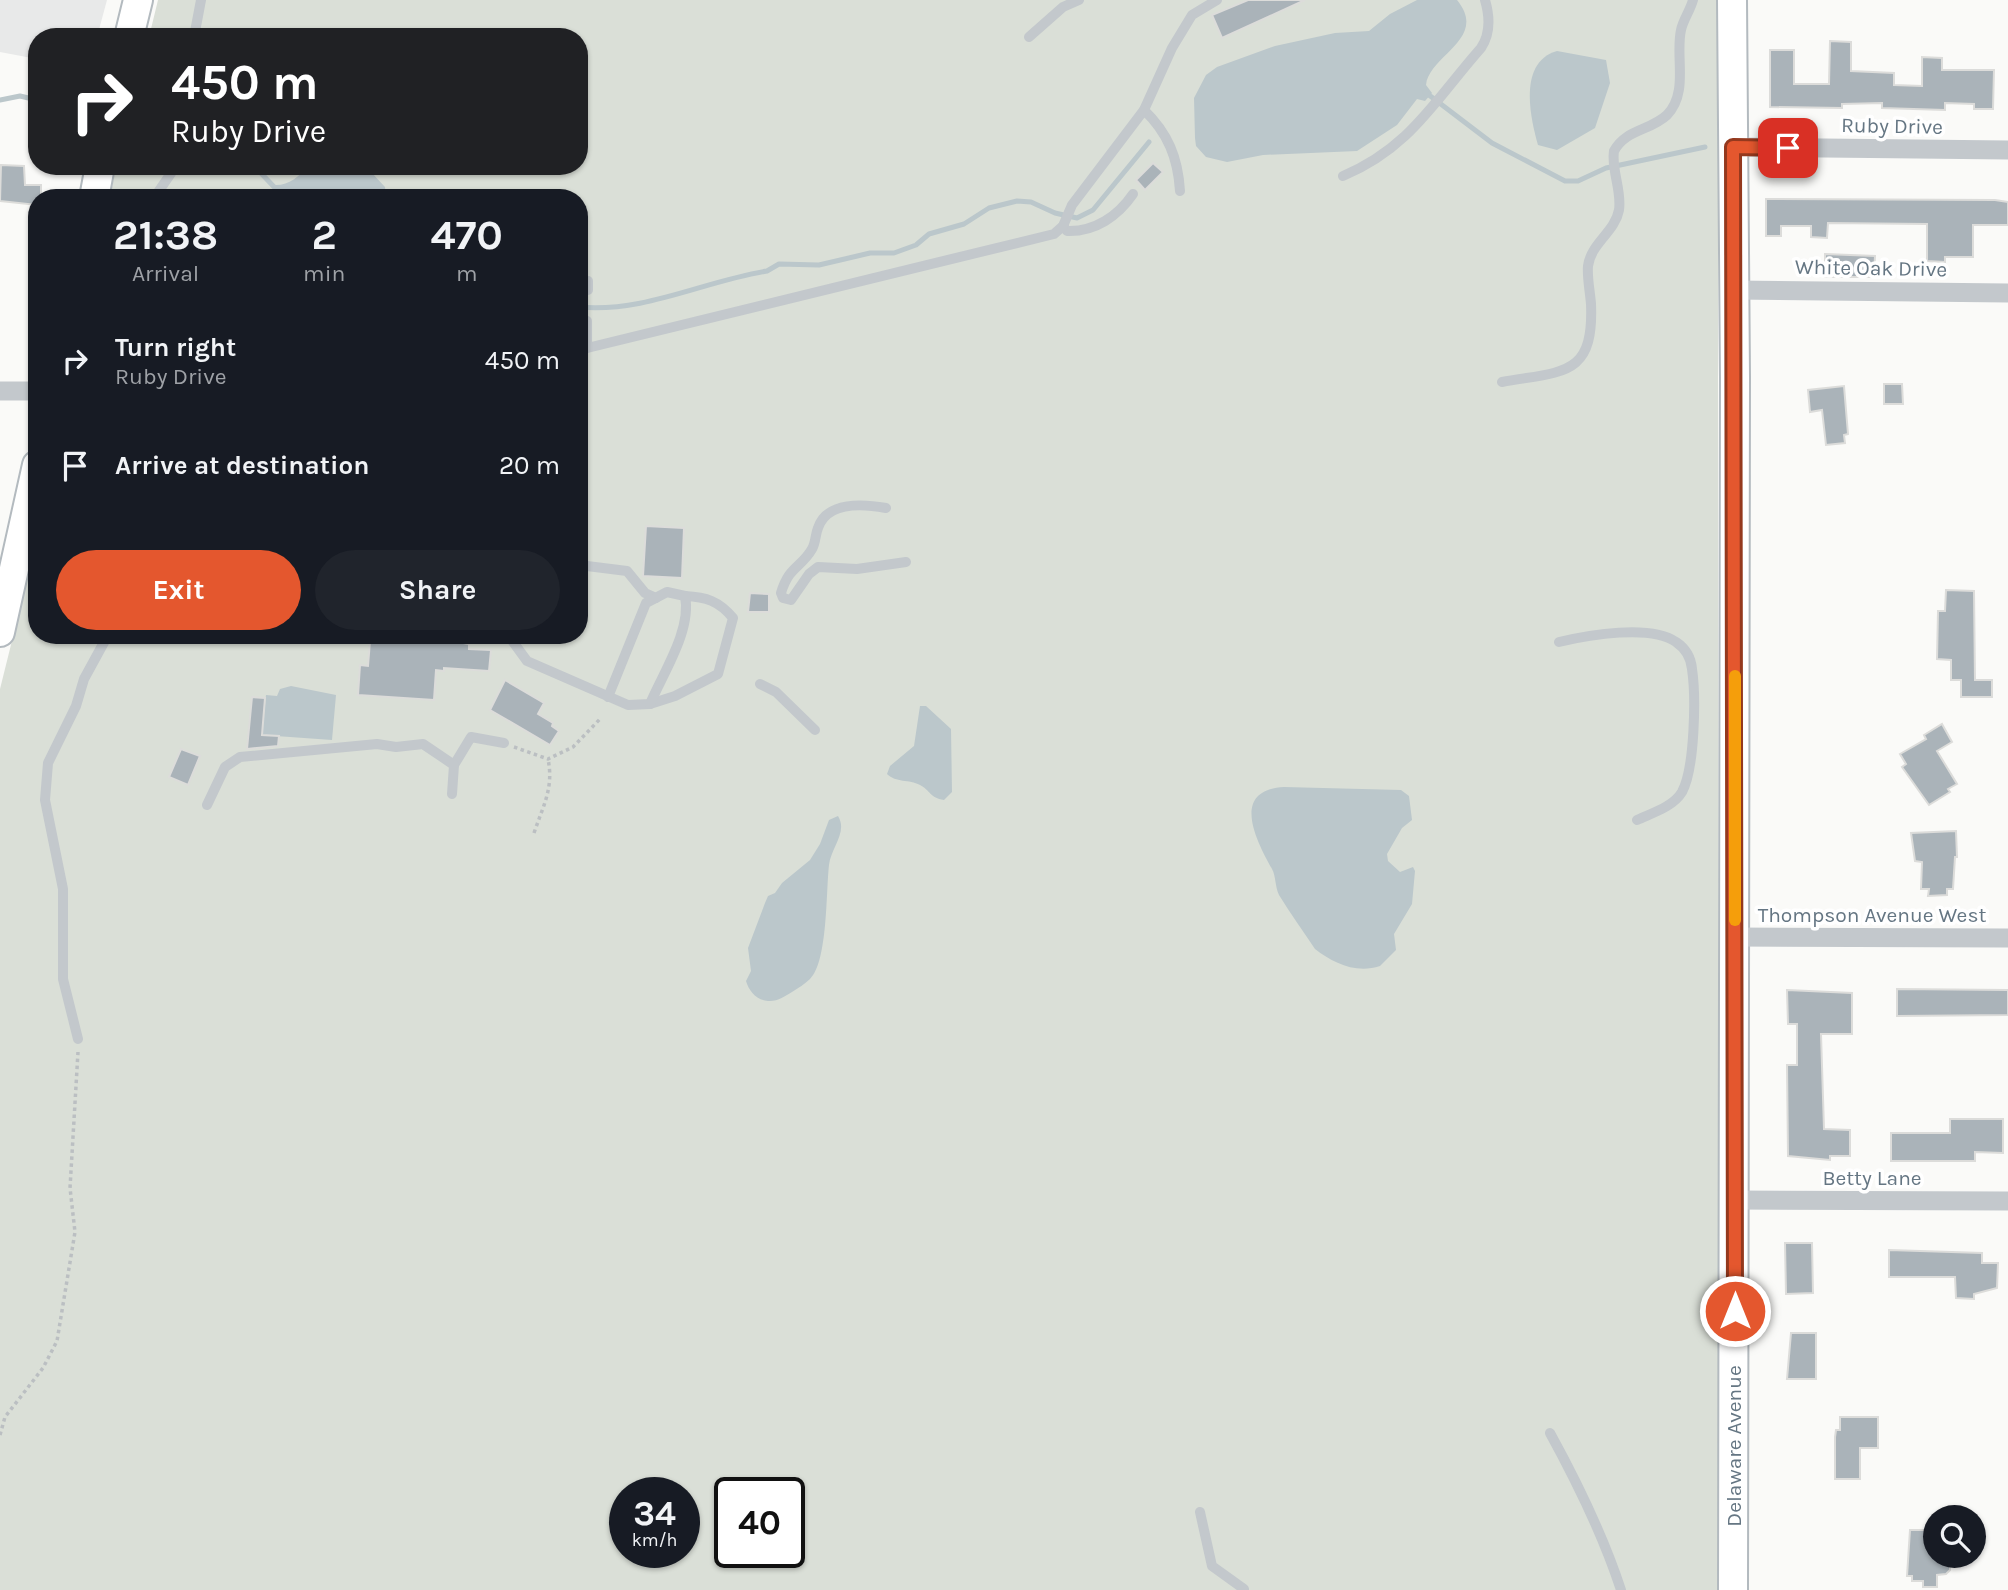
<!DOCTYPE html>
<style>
body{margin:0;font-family:Karla,sans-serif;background:#20242c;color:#f1f3f6;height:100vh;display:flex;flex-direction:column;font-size:26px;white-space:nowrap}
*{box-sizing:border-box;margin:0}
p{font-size:23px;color:#9ea1a6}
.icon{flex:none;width:38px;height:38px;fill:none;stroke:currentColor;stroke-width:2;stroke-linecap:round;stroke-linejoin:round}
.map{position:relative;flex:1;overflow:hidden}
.panel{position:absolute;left:28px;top:189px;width:560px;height:455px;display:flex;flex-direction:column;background:#171b24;border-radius:28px;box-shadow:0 2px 5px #0004}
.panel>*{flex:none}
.guide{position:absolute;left:28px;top:28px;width:560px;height:147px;border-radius:28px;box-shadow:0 2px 5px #0004;background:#202124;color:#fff;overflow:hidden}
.buttons{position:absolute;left:1923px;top:1505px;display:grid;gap:14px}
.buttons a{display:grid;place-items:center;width:63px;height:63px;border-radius:50%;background:#171b24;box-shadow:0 2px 5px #0004;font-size:35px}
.speed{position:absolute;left:609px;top:1477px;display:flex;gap:14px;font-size:35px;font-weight:700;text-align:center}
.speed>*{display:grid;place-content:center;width:91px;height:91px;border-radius:50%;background:#171b24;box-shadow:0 2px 5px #0004;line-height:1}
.speed small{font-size:18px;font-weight:400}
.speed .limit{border:4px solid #111;border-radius:10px;background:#fff;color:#111}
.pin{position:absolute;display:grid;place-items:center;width:60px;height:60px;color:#fff;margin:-30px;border-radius:14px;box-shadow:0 4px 10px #0006}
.me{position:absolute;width:77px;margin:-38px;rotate:0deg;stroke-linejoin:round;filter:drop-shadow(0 0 5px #0008)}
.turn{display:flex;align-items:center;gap:24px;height:147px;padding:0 28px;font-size:32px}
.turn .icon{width:91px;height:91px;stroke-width:2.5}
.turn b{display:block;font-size:49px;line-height:60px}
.eta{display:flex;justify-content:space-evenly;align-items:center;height:119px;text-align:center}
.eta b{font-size:42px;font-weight:700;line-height:49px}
.action{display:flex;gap:14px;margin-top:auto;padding:14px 28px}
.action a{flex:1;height:80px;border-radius:42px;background:#e4572e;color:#fff;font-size:28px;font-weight:700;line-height:80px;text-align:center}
.action a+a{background:#20242c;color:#f1f3f6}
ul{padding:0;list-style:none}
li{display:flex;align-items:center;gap:21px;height:105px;padding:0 28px}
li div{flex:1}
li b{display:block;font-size:26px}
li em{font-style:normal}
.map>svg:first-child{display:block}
</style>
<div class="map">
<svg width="2008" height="1590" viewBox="0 0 2008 1590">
<rect width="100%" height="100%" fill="#fafaf8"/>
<path fill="#e8e9e9" d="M0 0H107L97 37H37V59L0 52Z"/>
<path fill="#dadfd7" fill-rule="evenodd" d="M158 0H1718V1590H0V689L37 540V635H579V198H110L116 166H579V37H149ZM625 1493H684V1552H625ZM730 1493H789V1552H730Z"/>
<g fill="#bbc7cb">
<path d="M1417 0H1457C1489 39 1429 55 1426 85L1432 93 1425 101 1417 99 1397 125 1357 151 1263 155 1227 162 1206 157 1196 146 1195 138 1194 98 1206 75 1217 67 1275 46 1335 33 1369 31 1390 14Z"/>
<path d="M1557 51 1606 60 1610 83 1595 128 1557 150 1538 145C1530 117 1518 62 1557 51Z"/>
<path d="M308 166H373L371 172 385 187 386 198H272L276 194 272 187 274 185C288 186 299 177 308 166Z"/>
<path d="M291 686 336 695 332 740 262 735 266 695 277 696 280 689Z"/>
<path d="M920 706H926L951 729 952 792 944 800C930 798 930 790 920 785 909 779 896 783 887 774L890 766 914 746Z"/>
<path d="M1284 787 1401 790 1409 796 1412 820 1402 828 1387 854 1388 861 1400 872 1413 867 1415 871 1412 904 1394 934 1396 950 1380 966C1356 974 1333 963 1315 949 1303 931 1290 913 1279 895 1275 887 1276 876 1272 869 1256 840 1230 790 1284 787Z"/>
<path d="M838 816C848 832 831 848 829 865 826 891 828 962 810 979 805 984 798 988 792 992 785 996 777 1002 768 1001 756 1000 749 991 746 981L751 971 748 948 765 903 768 896 775 893 782 883 810 860 820 844 829 820Z"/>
</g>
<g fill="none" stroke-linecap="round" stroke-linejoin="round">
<g stroke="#bbc7cb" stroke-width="5">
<path d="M1425 92 1492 143 1565 181H1578L1606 168 1705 147"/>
<path d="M0 100 20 96 37 100"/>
<path d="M231 166 257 169 278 191"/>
<path d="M579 307C645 313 704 281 767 271L779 264 819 265 870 253H894L916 245 929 234 964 224 989 208 1017 201 1031 202 1055 213 1077 218 1093 210 1149 142"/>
</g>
</g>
<g fill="#aab3b9" stroke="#dcdcda" stroke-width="2">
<path d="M1248 0H1305L1222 38 1212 15Z"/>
<path d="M1830 41 1851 42V71L1894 73V85L1922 86V57L1942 58V70H1994L1993 109H1974V104L1945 103V110L1882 108V103L1842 104V108L1770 107V50H1794V84H1829Z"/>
<path d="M1153 163 1163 172 1145 190 1136 180Z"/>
<path d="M1 165 24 166 25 185H41V198H37V205L0 201Z"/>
<path d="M1766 199 1995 200 2008 202V225H1973V257H1945V262L1927 261V224L1828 223 1827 238 1811 237V226H1781V236H1766Z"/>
<path d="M1825 254 1875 256 1874 277H1825Z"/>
<path d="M1884 384H1902L1903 404H1884Z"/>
<path d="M1844 386 1848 434 1844 435 1845 443 1826 445 1822 410 1810 412 1808 390Z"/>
<path d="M646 526 684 528 682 578 643 576Z"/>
<path d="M1946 590 1974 591 1975 680H1992V697H1961V680H1951V660L1937 659 1938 611H1945Z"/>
<path d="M750 593 769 594V612H748Z"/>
<path d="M401 635H445V640L469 644V649L491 650 489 671 444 668V671L436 670 434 700 358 695 360 665 368 666 370 641 400 643Z"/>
<path d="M505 680 544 703 538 714 553 723 552 726 559 731 550 745 490 710Z"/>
<path d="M252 697 265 698 262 735 279 736 278 746 247 749Z"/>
<path d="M1942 724 1952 742 1937 751 1957 784 1948 789 1950 792 1929 805 1902 767 1906 764 1900 754 1926 739 1924 735Z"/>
<path d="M181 749 200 756 188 785 169 777Z"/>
<path d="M1956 831 1957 857H1955L1953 889H1947V895L1928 896 1929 889H1921L1922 862 1915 861 1911 833Z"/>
<path d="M1897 989 2008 990V1015L1897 1016Z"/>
<path d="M1787 990 1852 993V1034H1821L1824 1129 1850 1130V1156H1830V1160L1788 1156 1787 1065H1797V1024H1788Z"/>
<path d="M1950 1119H2003V1153L1975 1152V1161H1891V1133H1950Z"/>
<path d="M1785 1243H1812L1813 1293 1786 1294Z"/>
<path d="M1889 1250 1982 1253V1263H1998L1997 1288 1974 1294V1299L1956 1298 1955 1277H1889Z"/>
<path d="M1791 1333H1816V1379H1787Z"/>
<path d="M1840 1417H1878V1448H1860V1479H1835V1437L1836 1430H1840Z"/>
<path d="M1910 1530H1936V1556H1943L1950 1563V1570L1946 1574 1937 1575V1587H1923V1581H1912V1576H1907Z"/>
</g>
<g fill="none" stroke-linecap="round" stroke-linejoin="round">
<g stroke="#b3babf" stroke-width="32">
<g id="secondary">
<path d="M1732 0 1735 377 1733 1590"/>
<path d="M129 37 138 0"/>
<path d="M94 198 100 166"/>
<path d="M0 632 37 465"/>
</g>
</g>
<g stroke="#bbbfc2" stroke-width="3.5" stroke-dasharray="3.5 3.5" stroke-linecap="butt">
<path d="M514 747 548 759 573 747 600 719"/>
<path d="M534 833C543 806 554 788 548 759"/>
<path d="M0 1435 5 1417 43 1368 57 1341 75 1232 70 1188 78 1052"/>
</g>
<g stroke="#c3c8cc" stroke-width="10">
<path d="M194 37 201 0"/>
<path d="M1029 37 1063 7 1079 0"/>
<path d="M1144 110C1168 133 1178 158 1180 191"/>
<path d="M1343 176C1410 148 1435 100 1481 48 1491 33 1490 17 1485 0"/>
<path d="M154 198 176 166"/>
<path d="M1063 226 1067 231C1095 232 1118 216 1133 194"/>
<path d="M588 281V290"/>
<path d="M587 348V321"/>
<path d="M579 350 1054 234 1063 226 1072 205 1144 110 1172 48 1192 15 1217 0"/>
<path d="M1502 382C1563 371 1594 377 1591 304 1590 291 1587 278 1588 266 1591 243 1615 232 1619 210 1622 190 1611 170 1614 151 1626 129 1650 131 1667 115 1689 92 1675 57 1681 30 1683 20 1690 11 1693 0"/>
<path d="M886 508C864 504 827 501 818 528 815 535 816 542 812 549 801 568 789 566 781 593L783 598 791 600 809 574 818 567 857 569 906 562"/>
<path d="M579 565 627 571 645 593 656 598"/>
<path d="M508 635 527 661 628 705 650 704 675 696 718 674 733 618C719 601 706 597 685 596"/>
<path d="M1559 642C1588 635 1651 624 1676 642 1685 648 1691 658 1692 669 1696 696 1695 768 1682 792 1673 807 1652 813 1637 820"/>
<path d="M760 684 776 692 815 730"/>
<path d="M608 697 646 603 667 592 685 596C692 630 663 673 650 704"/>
<path d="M454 765 471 737 504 743"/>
<path d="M207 805 225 767 240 757 377 744 396 747 423 744 454 765 452 794"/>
<path d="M78 1039 63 979V889L45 800 48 763 76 706 84 679 108 635"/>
<path d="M1550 1433C1578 1484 1603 1535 1621 1590"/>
<path d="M1200 1512 1212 1566 1244 1589"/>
</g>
<g stroke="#c3c8cc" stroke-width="19">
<path d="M1733 147 2008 150"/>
<path d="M1733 290 2008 293"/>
<path d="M0 391H37"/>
<path d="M1735 937 2008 938"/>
<path d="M1735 1200 2008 1201"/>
</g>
<use href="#secondary" stroke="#fff" stroke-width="28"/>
</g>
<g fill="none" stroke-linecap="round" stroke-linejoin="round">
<g stroke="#94391e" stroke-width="18">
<path id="route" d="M1735 1311 1733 147 1788 148"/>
</g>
<use href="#route" stroke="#e4572e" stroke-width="12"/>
<path stroke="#f59e0b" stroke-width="12" d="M1735 676V920"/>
</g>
<g text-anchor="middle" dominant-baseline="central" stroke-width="7" stroke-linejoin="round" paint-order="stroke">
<g font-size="21" fill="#657683" stroke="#fff">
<text transform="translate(1892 126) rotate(1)">Ruby Drive</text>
<text transform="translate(1871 268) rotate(1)">White Oak Drive</text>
<text x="1872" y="915">Thompson Avenue West</text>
<text x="1872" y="1178">Betty Lane</text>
<text transform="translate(1734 1446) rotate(-90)">Delaware Avenue</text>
</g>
</g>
</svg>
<div class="buttons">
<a><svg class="icon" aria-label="search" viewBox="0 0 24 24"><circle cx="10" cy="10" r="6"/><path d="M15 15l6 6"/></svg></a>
</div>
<div class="speed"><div>34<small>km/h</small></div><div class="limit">40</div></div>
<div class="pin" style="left:1788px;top:148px;background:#d93025"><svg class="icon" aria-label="arrive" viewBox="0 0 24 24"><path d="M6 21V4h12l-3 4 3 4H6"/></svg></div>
<svg class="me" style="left:1735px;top:1311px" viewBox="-20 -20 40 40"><circle r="17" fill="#e4572e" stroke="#fff" stroke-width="3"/><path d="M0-11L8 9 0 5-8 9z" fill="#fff"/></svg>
<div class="guide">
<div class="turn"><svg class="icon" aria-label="right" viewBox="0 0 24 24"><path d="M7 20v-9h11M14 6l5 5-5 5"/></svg><div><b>450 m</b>Ruby Drive</div></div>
</div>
<section class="panel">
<div class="eta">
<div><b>21:38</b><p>Arrival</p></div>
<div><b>2</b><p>min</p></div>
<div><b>470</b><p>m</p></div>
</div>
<ul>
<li><svg class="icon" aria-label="right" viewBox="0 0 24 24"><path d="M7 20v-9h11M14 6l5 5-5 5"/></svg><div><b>Turn right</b><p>Ruby Drive</p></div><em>450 m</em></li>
<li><svg class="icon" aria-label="arrive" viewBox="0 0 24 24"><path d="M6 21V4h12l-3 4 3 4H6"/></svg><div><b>Arrive at destination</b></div><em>20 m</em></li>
</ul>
<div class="action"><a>Exit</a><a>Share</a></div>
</section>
</div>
